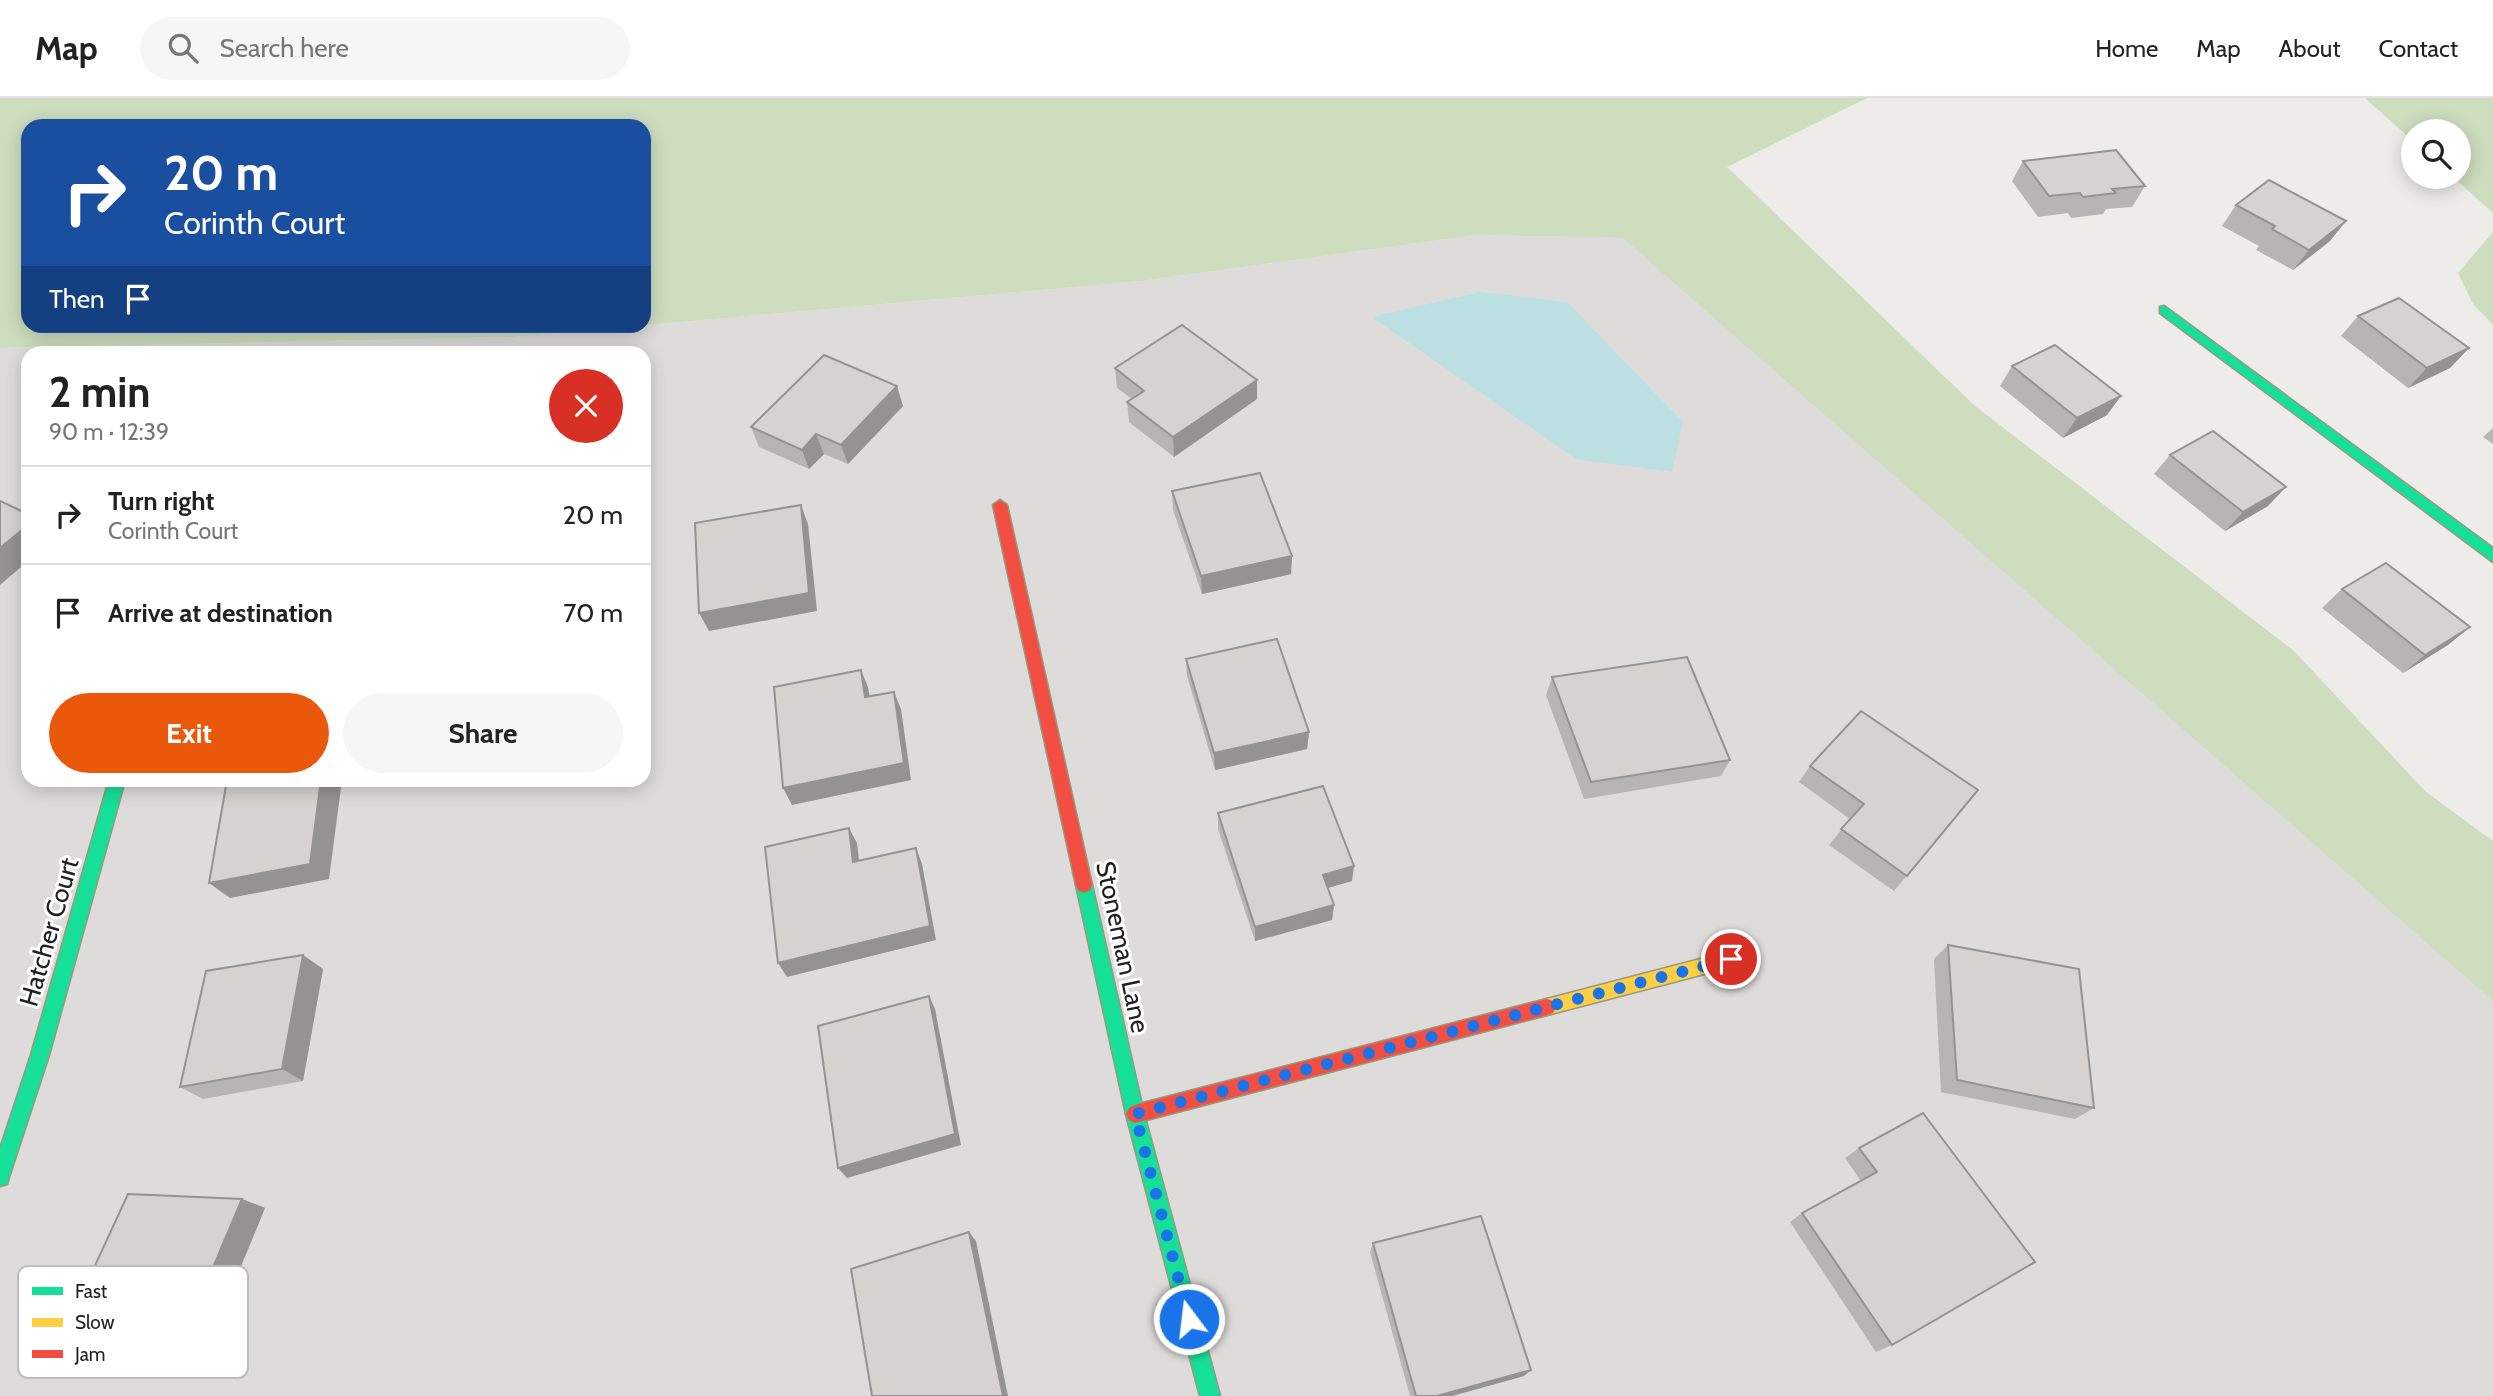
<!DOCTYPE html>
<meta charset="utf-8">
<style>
body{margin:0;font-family:Cabin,sans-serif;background:#f6f6f6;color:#222;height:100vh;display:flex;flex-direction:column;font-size:26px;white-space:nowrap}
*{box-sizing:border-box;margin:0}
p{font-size:23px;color:#767676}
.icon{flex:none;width:38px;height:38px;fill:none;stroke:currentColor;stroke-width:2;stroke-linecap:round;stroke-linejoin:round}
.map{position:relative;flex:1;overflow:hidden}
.details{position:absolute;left:21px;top:248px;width:630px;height:441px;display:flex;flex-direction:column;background:#fff;border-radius:21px;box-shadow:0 4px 18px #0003}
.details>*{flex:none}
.hud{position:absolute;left:21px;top:21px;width:630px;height:214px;border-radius:21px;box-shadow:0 4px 18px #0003;background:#1a4fa0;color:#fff;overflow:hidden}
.buttons{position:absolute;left:2401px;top:21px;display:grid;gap:14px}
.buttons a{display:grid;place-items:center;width:70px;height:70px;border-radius:50%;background:#fff;box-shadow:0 4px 18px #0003;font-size:35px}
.pin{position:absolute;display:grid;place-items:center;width:60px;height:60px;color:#fff;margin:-30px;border:4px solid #fff;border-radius:50%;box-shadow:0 2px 7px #0007}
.me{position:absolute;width:77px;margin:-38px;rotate:345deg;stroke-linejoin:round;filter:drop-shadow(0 0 5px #0008)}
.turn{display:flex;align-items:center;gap:24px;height:147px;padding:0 28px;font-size:32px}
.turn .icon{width:91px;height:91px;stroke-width:2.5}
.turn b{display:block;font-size:49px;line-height:60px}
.then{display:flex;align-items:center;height:66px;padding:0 28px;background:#0003;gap:14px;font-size:26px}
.round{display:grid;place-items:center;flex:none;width:74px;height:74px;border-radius:37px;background:#f6f6f6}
.headline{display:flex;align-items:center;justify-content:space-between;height:119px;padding:0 28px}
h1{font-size:42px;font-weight:800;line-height:52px}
.action{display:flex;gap:14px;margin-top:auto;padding:14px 28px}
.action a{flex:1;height:80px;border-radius:42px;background:#ea580c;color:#fff;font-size:28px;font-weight:800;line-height:80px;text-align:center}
.action a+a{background:#f6f6f6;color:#222}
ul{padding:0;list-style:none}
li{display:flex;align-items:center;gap:21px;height:98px;padding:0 28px;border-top:2px solid #e0e0e0}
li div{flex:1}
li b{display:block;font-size:26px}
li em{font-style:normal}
header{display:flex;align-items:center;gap:42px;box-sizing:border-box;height:98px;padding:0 35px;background:#fff;border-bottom:2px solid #e0e0e0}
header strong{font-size:33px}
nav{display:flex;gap:38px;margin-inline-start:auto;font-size:24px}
.search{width:490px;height:63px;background:#f6f6f6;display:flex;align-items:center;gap:18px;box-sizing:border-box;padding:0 24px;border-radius:38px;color:#767676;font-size:26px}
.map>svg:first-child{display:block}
</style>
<header>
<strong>Map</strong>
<div class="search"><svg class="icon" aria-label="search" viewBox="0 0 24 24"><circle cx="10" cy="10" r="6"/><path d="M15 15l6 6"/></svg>Search here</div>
<nav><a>Home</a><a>Map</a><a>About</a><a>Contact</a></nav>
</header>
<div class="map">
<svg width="2493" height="1298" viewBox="0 0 2493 1298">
<rect width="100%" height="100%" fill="#eeece9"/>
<path fill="#dddcda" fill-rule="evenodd" d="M1476 137 1623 140 2493 764V1298H0V250L513 239 1141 183ZM28 256H644V682H28Z"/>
<g fill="#cdddbe" fill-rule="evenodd">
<path d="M0 0H1867L1727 69 1975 308 2293 552 2426 694 2493 743V903L1623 140 1476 137 1141 183 513 239 0 250ZM644 28V228H28V28Z"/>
<path d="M2365 0H2493V115L2453 79H2459V33H2413V43Z"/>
<path d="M2493 134V227L2473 206 2458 175Z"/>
</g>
<path fill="#bcdfe1" d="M1480 194 1567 204 1683 324 1672 374 1576 361 1372 219Z"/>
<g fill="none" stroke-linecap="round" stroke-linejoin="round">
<g stroke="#999880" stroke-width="3">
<g id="fast">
<path d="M2164 208 2493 450V464L2160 215V209Z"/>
<path d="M109 682H125L49 957 9 1079 7 1086 0 1088V1051L31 957Z"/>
<path d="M1084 779 1090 782 1092 787 1144 1016 1220 1298H1200L1126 1016 1076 787 1078 782Z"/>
</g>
</g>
<g stroke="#999880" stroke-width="3">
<path id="slow" d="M1731 853 1737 855 1740 861 1737 867 1731 869 1547 917 1541 915 1538 909 1541 903 1547 901Z"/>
</g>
<g stroke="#999880" stroke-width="3">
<g id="jam">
<path d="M1000 402 1007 407 1092 787 1090 792 1084 795 1078 792 1076 787 993 407Z"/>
<path d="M1547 901 1553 903 1556 909 1553 915 1547 917 1135 1025 1129 1022 1126 1016 1129 1010 1135 1007Z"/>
</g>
</g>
<use href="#fast" fill="#16e098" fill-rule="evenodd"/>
<use href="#slow" fill="#ffcf43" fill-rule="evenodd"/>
<use href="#jam" fill="#f24e42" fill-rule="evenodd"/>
</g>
<g fill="#b7b5b3">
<path d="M2023 63 2145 88 2132 109 2106 111 2103 116 2071 120 2068 115 2038 119 2012 83Z"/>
<path d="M2236 107 2330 143 2293 172 2256 152 2259 148 2222 128Z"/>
<path d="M2358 218 2469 250 2450 270 2408 290 2341 238Z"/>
<path d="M2012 268 2107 317 2063 340 2000 288Z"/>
<path d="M1115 270 1257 282V301L1174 359 1129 324 1127 304 1132 301 1117 290Z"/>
<path d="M903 308 848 366 824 356 809 371 759 349 751 329Z"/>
<path d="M2493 330V346L2483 339Z"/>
<path d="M2170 357 2268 408 2225 433 2154 376Z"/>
<path d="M1172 393 1292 458 1291 476 1202 496 1173 412Z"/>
<path d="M2342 491 2470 529 2448 547 2403 575 2322 510Z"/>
<path d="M1186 561 1309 634 1307 651 1215 672 1187 578Z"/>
<path d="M1552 579 1730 662 1721 678 1584 701 1546 597Z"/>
<path d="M1810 668 1978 692 1894 793 1829 747 1850 721 1799 684Z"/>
<path d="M1218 715 1352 783 1327 790 1334 807 1332 822 1255 843 1218 731Z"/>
<path d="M1948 847 2094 1010 2075 1021 1941 994 1934 861Z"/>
<path d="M303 857 323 871 303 983 203 1001 180 989Z"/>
<path d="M1923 1015 1892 1247 1876 1254 1790 1124 1802 1115 1861 1083 1845 1060 1859 1050Z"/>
<path d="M242 1101 265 1110 201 1265 84 1258 56 1252Z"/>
<path d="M1373 1145 1524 1278 1452 1298H1410L1370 1154Z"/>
</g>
<g fill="#959392">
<path d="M2346 123 2330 143 2293 172 2309 152Z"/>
<path d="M2469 250 2450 270 2408 290 2427 270Z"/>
<path d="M1257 282V301L1174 359 1173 339Z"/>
<path d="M897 288 903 308 848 366 841 347Z"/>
<path d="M2121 298 2107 317 2063 340 2077 320Z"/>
<path d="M816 336 824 356 809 371 802 352Z"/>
<path d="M2286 389 2268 408 2225 433 2243 414Z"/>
<path d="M801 407 808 426 817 513 709 533 699 515Z"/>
<path d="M28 427V463L0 487V450Z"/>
<path d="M1292 458 1291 476 1202 496 1201 478Z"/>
<path d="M2470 529 2448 547 2403 575 2425 557Z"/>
<path d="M861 572 868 589 873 617 865 599Z"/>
<path d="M894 594 901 611 911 682 792 707 783 690Z"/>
<path d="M1309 634 1307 651 1215 672 1214 655Z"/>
<path d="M321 682H342L329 781 230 800 209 785Z"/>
<path d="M849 730 857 745 861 779 853 764Z"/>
<path d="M916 750 922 766 936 842 787 879 778 865Z"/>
<path d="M1354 768 1352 783 1321 792 1323 777Z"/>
<path d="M1334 807 1332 822 1255 843V829Z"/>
<path d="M303 857 323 871 303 983 282 971Z"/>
<path d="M929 898 935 911 961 1047 847 1080 838 1070Z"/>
<path d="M242 1101 265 1110 201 1265 175 1259Z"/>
<path d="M969 1134 976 1143 1008 1298H1003Z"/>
<path d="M1531 1272 1524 1278 1452 1298H1437Z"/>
</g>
<g fill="#d5d2d0" stroke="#959392" stroke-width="2">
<path d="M2116 52 2145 88 2112 91 2116 95 2083 99 2080 95 2049 98 2023 63Z"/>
<path d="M2269 82 2346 123 2309 152 2272 131 2275 128 2236 107Z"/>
<path d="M2399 200 2469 250 2427 270 2358 218Z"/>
<path d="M1182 227 1257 282 1173 339 1127 304 1144 293 1115 270Z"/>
<path d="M2055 247 2121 298 2077 320 2012 268Z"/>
<path d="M824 257 897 288 841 347 816 336 802 352 751 329Z"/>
<path d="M2213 333 2286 389 2243 414 2170 357Z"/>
<path d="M1260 375 1292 458 1201 478 1172 393Z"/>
<path d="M0 403 28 416V427L0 450Z"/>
<path d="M801 407 809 495 699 515 695 425Z"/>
<path d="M2386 465 2470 529 2425 557 2342 491Z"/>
<path d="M1277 541 1309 634 1214 655 1186 561Z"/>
<path d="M1687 559 1730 662 1591 684 1552 579Z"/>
<path d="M861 572 865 599 894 594 904 665 783 690 774 589Z"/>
<path d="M1861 613 1978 692 1907 778 1841 731 1864 706 1810 668Z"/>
<path d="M227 682H321L310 766 209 785Z"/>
<path d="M1323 688 1354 768 1323 777 1334 807 1255 829 1218 715Z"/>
<path d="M849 730 853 764 916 750 930 828 778 865 765 749Z"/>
<path d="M1948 847 2079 871 2094 1010 1957 982Z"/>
<path d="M303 857 282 971 180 989 206 873Z"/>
<path d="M929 898 955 1036 838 1070 818 928Z"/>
<path d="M1923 1015 2035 1164 1892 1247 1802 1115 1877 1074 1859 1050Z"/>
<path d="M128 1096 242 1101 175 1259 56 1252Z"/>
<path d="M1481 1118 1531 1272 1437 1298H1416L1373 1145Z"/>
<path d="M969 1134 1003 1298H872L851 1171Z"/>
</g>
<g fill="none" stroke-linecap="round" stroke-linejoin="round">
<path stroke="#1a73e8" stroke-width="12" stroke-dasharray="0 21.6" d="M1189 1221 1135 1016 1731 861"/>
</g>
<g text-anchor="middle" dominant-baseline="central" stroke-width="6" stroke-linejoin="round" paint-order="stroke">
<g font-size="26" fill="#202020" stroke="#fff">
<text transform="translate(49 834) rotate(-74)">Hatcher Court</text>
<text transform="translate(1123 849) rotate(78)">Stoneman Lane</text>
</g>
</g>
<rect x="18" y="1168" width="230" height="112" rx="10" fill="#fff" stroke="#bcbcbc" stroke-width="2"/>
<rect x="32" y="1189" width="31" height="8" fill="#16e098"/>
<rect x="32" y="1220" width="31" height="9" fill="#ffcf43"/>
<rect x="32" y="1252" width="31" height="8" fill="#f24e42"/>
<g font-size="19" fill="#202020">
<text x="75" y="1200">Fast</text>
<text x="75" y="1231">Slow</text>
<text x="75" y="1263">Jam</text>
</g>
</svg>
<div class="buttons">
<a><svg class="icon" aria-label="search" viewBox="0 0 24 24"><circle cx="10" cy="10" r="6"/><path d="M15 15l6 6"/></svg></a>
</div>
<div class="pin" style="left:1731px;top:861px;background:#d93025"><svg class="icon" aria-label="arrive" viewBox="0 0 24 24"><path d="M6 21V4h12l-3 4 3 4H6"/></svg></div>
<svg class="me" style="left:1189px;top:1221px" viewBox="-20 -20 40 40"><circle r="17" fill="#1a73e8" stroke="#fff" stroke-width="3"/><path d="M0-11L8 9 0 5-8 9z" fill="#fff"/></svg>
<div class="hud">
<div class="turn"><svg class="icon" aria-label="right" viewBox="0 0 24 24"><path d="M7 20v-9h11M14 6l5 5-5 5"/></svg><div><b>20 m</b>Corinth Court</div></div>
<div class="then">Then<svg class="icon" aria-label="arrive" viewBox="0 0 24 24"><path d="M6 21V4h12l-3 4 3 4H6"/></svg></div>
</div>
<section class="details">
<div class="headline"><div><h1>2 min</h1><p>90 m · 12:39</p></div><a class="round" style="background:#d93025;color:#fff"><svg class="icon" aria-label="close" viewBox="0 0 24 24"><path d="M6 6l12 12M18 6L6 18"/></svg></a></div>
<ul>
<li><svg class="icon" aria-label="right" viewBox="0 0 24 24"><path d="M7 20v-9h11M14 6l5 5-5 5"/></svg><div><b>Turn right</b><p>Corinth Court</p></div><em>20 m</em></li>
<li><svg class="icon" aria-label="arrive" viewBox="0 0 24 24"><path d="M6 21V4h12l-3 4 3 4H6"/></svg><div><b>Arrive at destination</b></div><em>70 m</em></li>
</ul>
<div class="action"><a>Exit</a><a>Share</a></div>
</section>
</div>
